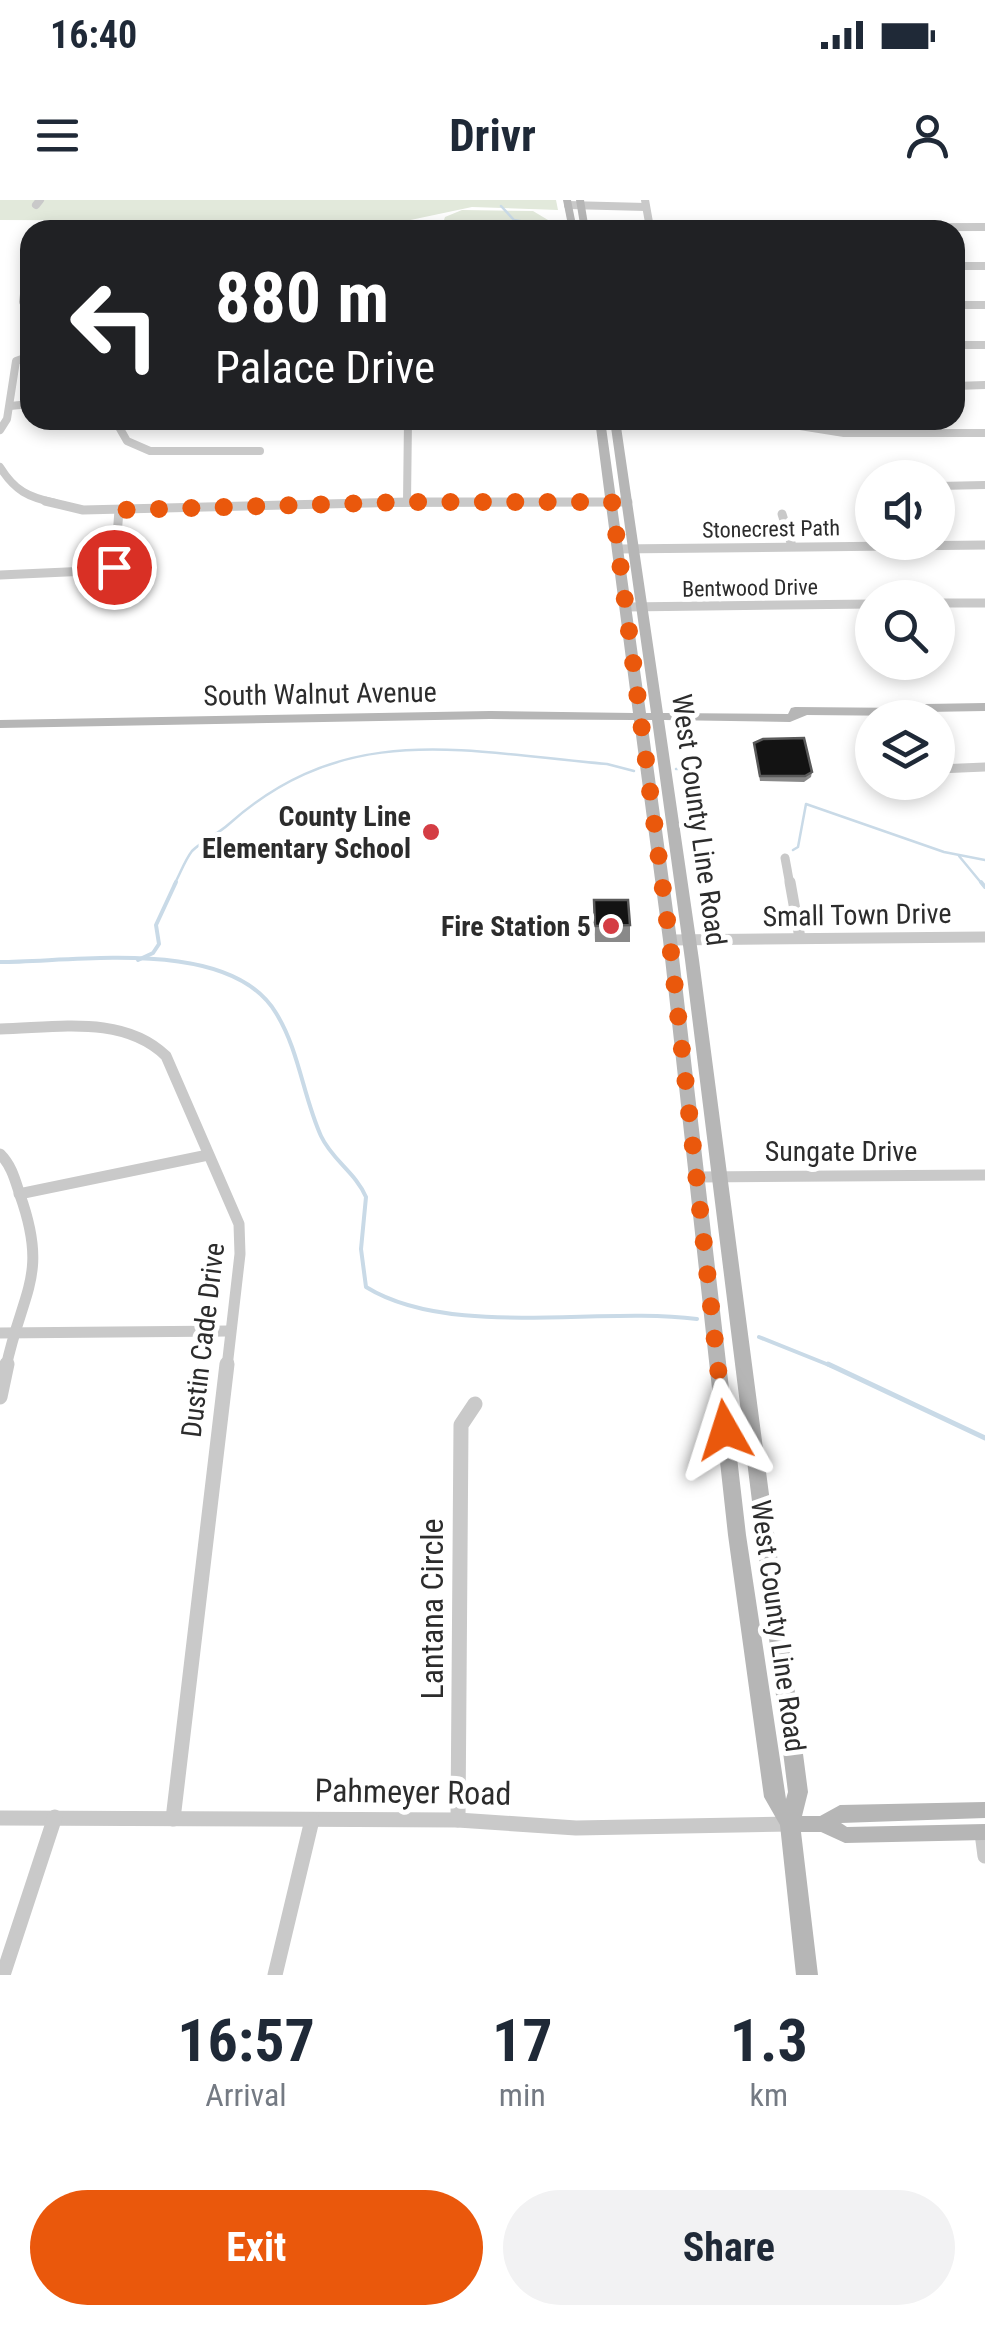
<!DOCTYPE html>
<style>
body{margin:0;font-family:"Roboto Condensed",sans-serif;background:#f2f2f3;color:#1f2937;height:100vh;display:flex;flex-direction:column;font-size:38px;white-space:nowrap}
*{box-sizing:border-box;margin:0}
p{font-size:32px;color:#747a83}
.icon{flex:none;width:55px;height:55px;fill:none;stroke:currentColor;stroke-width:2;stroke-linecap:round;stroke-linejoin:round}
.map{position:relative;height:1775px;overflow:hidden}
.drawer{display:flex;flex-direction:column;background:#fff;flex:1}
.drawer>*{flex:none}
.banner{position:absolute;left:20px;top:20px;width:945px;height:210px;border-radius:30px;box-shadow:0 5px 15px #0003;background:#202124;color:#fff;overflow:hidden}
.fabs{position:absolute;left:855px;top:260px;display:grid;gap:20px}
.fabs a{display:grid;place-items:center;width:100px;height:100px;border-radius:50%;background:#fff;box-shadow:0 5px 15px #0003;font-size:50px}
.pin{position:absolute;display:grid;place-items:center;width:85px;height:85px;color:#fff;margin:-42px;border:5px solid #fff;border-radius:50%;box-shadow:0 2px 10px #0007}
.me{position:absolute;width:110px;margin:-55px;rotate:354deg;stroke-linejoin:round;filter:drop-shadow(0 0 8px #0008)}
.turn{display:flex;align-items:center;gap:35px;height:210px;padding:0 30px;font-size:45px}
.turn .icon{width:130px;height:130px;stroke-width:2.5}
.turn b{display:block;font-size:70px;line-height:85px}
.eta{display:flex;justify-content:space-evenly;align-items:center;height:170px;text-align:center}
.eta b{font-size:60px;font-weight:700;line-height:70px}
.button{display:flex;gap:20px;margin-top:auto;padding:20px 30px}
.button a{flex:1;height:115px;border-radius:60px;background:#ea580c;color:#fff;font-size:40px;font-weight:700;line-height:115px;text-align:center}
.button a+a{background:#f2f2f3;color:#1f2937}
.status{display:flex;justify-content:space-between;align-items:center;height:70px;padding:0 50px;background:#fff;direction:ltr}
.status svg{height:28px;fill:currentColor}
header{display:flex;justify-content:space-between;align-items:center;height:130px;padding:0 30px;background:#fff;font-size:45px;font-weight:700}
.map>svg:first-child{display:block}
</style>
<div class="status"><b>16:40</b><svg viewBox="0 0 49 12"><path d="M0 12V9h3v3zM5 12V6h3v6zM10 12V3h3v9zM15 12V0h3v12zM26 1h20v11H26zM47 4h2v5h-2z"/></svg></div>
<header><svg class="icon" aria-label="menu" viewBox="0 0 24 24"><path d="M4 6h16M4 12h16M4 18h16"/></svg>Drivr<svg class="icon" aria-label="person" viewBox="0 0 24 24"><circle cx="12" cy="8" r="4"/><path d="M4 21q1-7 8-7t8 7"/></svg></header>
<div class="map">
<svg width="985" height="1775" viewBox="0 0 985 1775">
<rect width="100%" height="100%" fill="#fff"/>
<g fill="#e2e9db">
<path d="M0 0H556L558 10 472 7 401 22 0 20Z"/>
<path d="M462 10 533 11 548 20 547 30H446L442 26 445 17Z"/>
</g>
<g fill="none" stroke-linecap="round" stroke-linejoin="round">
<g stroke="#c9dae7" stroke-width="2.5">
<path d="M501 6 514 20 542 25 541 30"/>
<path d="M676 569 698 568"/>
<path d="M793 650 798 647 806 604 944 652 985 660"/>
<path d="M959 656 983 685"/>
<path d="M174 685C180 674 185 660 192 651 202 641 218 634 229 624 347 519 464 552 607 564L634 571"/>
</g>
<g stroke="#c9dae7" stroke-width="4">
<path d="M981 682 985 687"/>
<path d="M138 760 153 753 159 744 156 725 176 682"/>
<path d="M0 762C76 762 230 736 276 813 299 850 303 896 321 936 332 960 356 973 366 997L361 1049 366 1087C450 1139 598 1106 697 1119"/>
<path d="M759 1137 834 1167"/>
</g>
<path stroke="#c9dae7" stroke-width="5" d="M828 1164 985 1238"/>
<g stroke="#c9c9c9" stroke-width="8">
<path d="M645 0 650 28 985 27"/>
<path d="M36 5 40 0"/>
<path d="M568 5 646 7"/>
<path d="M30 47 23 102 30 107"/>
<path d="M955 66H985"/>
<path d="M955 105H985"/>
<path d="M955 145H985"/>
<path d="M955 186 985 185"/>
<path d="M10 206 30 204"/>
<path d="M115 220 127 241 150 251H260"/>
<path d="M762 220 844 233H985"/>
<path d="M0 230 7 219 16 161 30 156"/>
<path d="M0 267C15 291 28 297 55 303"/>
<path d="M938 286 985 285"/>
<path d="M407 302 408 220"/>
<path d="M359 303 628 302"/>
</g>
<g stroke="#c9c9c9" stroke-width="9">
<path d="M45 301 83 310 407 302H628"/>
<path d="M782 314 792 346"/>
<path d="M618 349 985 345"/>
<path d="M0 375 110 370 115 363 119 310"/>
<path d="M938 403H985"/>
<path d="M627 407 872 404"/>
<path d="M938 569 985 567"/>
<path d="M785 658 790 685"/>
</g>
<g stroke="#c9c9c9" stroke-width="11">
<path d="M790 682 800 738"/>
<path d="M670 740 985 737"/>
<path d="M0 829C55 828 123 814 166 856L239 1024 240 1054 227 1167"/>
<path d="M0 954C12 966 15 980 20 995 49 1076 22 1091 6 1167"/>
<path d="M697 977 985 975"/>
<path d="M19 994 208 955"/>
<path d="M0 1133 229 1131"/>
</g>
<g stroke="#c9c9c9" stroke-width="15">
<path d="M0 1197 7 1164"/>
<path d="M0 1618 458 1620 576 1628 790 1624"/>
<path d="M173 1619 227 1164"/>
<path d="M458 1620 461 1225 475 1204"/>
<path d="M982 1633 985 1656"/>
<path d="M3 1775 55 1617"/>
<path d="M275 1775 312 1620"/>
</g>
<g fill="#b6b6b6" fill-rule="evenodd">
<path d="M563 0H571L577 30H569Z"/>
<path d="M576 0H584L589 30H581Z"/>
<path d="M595 220H605L646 513H651L610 220H620L663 513 788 514 791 508 795 507 912 508 925 504 985 503V511L926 512 913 516 807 515 790 522 664 520 699 760 808 1592 802 1616H820L840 1605 985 1602V1618L841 1623 847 1627 985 1624V1640L845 1643 821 1632H801L818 1775H796L780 1625 764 1597 728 1335 663 740 634 520 490 519 0 528V520L490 511 633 513ZM647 520H652L685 760 788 1592 786 1599 746 1335 677 740Z"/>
</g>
</g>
<g fill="#898989">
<path d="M754 543 812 572 811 577 804 582 760 581Z"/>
<path d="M594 700 630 725V742H595Z"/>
</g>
<g fill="#131313" stroke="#5a5a5a" stroke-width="2.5">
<path d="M804 538 812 572 805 576H760L754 543 763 539Z"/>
<path d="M594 700H628L630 725 595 726Z"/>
</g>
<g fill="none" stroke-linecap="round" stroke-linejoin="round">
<path stroke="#ea580c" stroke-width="18" stroke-dasharray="0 32.4" d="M114 367 119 310 407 302H612L669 735 725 1230"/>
</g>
<g fill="#d43d44" stroke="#fff" stroke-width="4">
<circle cx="431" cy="632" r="10"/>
<circle cx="611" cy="726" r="10"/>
</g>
<g text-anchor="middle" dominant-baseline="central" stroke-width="10" stroke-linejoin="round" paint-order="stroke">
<g font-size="22" fill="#2c2c2c" stroke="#fff">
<text transform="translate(771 329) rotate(-1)">Stonecrest Path</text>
<text transform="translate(750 388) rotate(-1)">Bentwood Drive</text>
</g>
<g font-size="28" fill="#2c2c2c" stroke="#fff">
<text transform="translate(320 494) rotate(-1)">South Walnut Avenue</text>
<text transform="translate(699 620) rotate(82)">West County Line Road</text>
<text transform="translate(857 715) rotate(-1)">Small Town Drive</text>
<text x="841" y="951">Sungate Drive</text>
<text transform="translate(203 1140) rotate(-83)">Dustin Cade Drive</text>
<text transform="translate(778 1426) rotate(82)">West County Line Road</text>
</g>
<g font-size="28" font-weight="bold" fill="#2c2c2c" stroke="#fff" text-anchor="end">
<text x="411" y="616">County Line<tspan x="411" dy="32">Elementary School</tspan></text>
<text x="591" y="726">Fire Station 5</text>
</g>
<g font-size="32" fill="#2c2c2c" stroke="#fff">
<text transform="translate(432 1409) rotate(-90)">Lantana Circle</text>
<text transform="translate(413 1592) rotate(1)">Pahmeyer Road</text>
</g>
</g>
</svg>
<div class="fabs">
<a><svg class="icon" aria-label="sound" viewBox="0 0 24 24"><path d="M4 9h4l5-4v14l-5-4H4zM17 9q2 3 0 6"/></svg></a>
<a><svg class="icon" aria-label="search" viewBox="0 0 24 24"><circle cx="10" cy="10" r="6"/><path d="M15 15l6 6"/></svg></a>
<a><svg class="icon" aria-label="layers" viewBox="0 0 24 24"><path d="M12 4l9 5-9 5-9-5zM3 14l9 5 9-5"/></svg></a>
</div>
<div class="pin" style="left:114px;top:367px;background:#d93025"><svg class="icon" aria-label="arrive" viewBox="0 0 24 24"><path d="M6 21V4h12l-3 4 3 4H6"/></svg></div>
<svg class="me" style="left:725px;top:1230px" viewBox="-20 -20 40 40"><path d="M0-17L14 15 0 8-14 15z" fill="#ea580c" stroke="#fff" stroke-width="4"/></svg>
<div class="banner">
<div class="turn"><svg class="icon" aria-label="left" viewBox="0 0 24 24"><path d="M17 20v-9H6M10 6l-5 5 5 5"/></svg><div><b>880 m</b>Palace Drive</div></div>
</div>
</div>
<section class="drawer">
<div class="eta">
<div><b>16:57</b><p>Arrival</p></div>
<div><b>17</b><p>min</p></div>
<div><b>1.3</b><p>km</p></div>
</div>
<div class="button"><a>Exit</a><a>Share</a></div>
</section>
